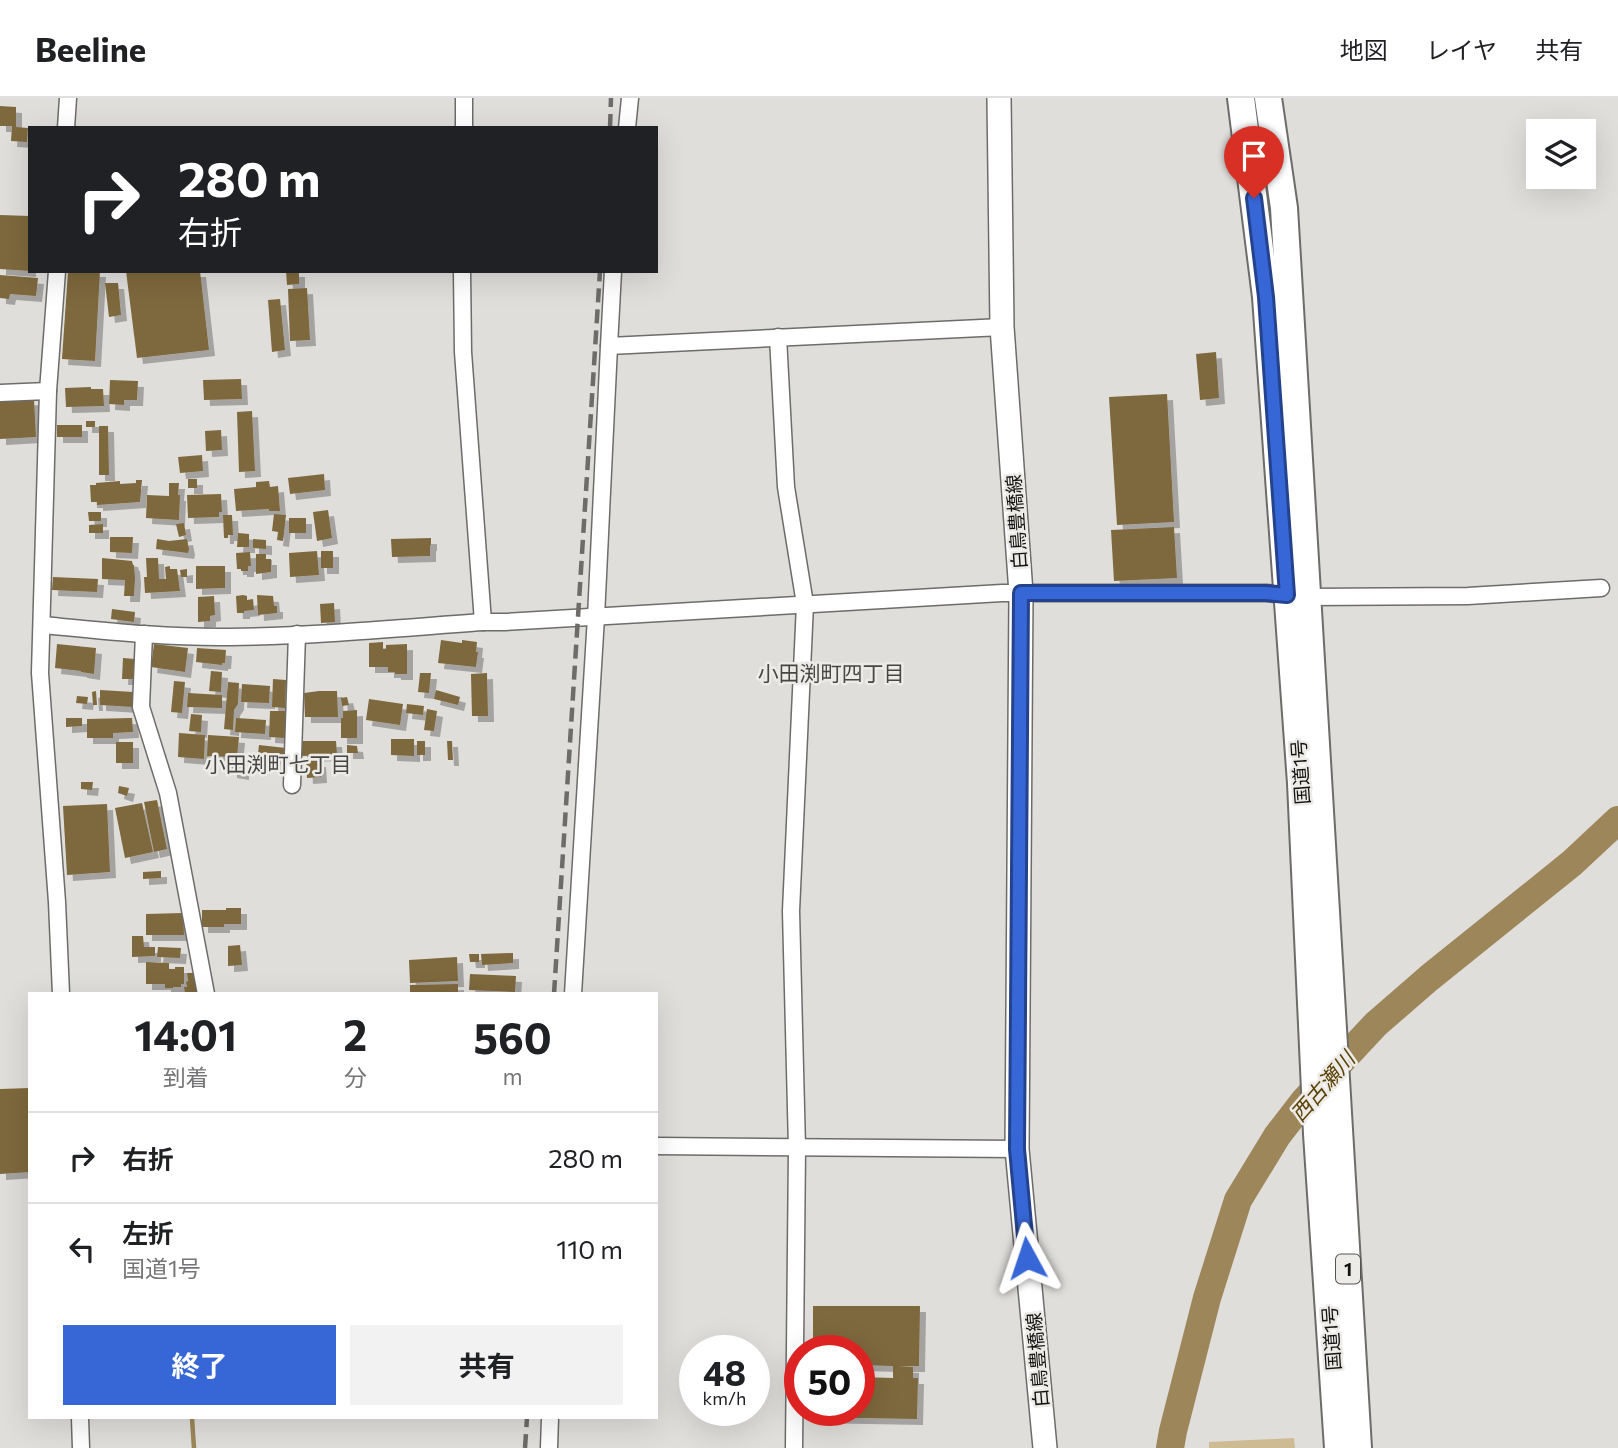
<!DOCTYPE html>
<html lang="ja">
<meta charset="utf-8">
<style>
body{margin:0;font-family:Commissioner,"Noto Sans JP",sans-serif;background:#f2f2f2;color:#202124;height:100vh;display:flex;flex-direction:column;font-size:26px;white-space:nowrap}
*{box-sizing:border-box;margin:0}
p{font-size:23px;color:#757577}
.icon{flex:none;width:38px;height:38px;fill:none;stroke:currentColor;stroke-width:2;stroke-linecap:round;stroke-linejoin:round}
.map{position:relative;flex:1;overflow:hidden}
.details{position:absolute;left:28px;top:894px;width:630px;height:427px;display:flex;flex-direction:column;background:#fff;border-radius:0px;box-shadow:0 7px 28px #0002}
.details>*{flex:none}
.guide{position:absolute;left:28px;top:28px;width:630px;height:147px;border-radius:0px;box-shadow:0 7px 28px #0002;background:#202124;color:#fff;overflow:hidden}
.tools{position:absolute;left:1526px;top:21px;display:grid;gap:14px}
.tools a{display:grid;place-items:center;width:70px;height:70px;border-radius:0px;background:#fff;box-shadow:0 7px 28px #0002;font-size:35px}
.speed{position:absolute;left:679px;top:1237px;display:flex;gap:14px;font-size:35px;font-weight:700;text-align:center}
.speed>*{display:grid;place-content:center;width:91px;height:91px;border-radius:50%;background:#fff;box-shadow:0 7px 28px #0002;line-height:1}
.speed small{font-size:18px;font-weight:400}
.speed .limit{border:10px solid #d22;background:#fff;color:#111}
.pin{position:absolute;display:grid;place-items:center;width:60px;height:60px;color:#fff;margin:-72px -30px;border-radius:50% 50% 50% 0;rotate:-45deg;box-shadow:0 0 7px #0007}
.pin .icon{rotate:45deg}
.me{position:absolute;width:77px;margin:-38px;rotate:355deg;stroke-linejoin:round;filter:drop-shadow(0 0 5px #0008)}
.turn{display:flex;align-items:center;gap:24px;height:147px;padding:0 35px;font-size:32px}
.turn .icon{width:91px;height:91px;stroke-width:2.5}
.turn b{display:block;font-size:49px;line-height:60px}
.eta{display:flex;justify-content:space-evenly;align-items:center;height:119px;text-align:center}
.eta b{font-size:42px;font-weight:700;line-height:49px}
.primary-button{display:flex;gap:14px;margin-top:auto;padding:14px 35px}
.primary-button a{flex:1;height:80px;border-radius:0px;background:#3767d7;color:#fff;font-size:28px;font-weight:700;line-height:80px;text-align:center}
.primary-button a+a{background:#f2f2f2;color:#202124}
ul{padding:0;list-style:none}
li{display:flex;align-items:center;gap:21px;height:91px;padding:0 35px;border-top:2px solid #e0e0e0}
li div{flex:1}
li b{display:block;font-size:26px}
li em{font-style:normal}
header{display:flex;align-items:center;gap:42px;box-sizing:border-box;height:98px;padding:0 35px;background:#fff;border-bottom:2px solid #e0e0e0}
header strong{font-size:33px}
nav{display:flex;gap:38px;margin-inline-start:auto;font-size:24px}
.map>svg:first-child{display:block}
</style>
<header>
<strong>Beeline</strong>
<nav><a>地図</a><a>レイヤ</a><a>共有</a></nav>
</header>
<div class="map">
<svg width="1618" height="1350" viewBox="0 0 1618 1350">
<defs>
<filter id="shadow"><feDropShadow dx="6" dy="6" stdDeviation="0" flood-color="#0004"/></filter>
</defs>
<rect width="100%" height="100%" fill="#e0dedb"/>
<path fill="#cebb94" d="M1294 1340 1295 1350H1209V1344Z"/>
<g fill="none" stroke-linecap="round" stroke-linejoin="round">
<path stroke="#9d8659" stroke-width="4.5" d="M192 1320 194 1350"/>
<path stroke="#9d8659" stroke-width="28" d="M1170 1350 1173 1333 1207 1200 1238 1102 1277 1038 1304 1003 1376 926 1429 880 1572 765 1618 722"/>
</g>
<g fill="#7e683c" filter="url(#shadow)">
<path d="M0 8 16 9V29L28 30 27 44 11 43 12 28H0Z"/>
<path d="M0 117 30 118V173L0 171Z"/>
<path d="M68 173H100L95 263 62 261Z"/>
<path d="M126 173H200L209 252 137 260Z"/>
<path d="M286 173H299V186L287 187Z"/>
<path d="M0 177 38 180 36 198 10 196 9 201 0 200Z"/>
<path d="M105 185H118L121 217 109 219Z"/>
<path d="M307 190 310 242 290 243 288 191Z"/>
<path d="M280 201 285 252 272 254 268 202Z"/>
<path d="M1216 254 1219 300 1200 302 1196 256Z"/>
<path d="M241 281 242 301 204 302 203 282Z"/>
<path d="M110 282 138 283 137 302H124V307L109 306Z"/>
<path d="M91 289V291H103L104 308 66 309 65 290Z"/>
<path d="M1167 296 1174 424 1117 427 1109 299Z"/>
<path d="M34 301 36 339 0 341V303Z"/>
<path d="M252 313 255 373 239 374 237 314Z"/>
<rect x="86" y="323" width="9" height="6"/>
<rect x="57" y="327" width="25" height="12"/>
<path d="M99 328H108L109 377H99Z"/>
<path d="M221 332 222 352 206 353 205 333Z"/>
<path d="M202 357 203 373 180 375 178 359Z"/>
<path d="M324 376 325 392 290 396 288 380Z"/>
<rect x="188" y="381" width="9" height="9"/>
<path d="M136 382H142L140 404 97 407V404H91L90 387H96V385L120 383V386L136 385Z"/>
<path d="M269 383 270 389 278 388 280 413H269V411L236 413 234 391 256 389V384Z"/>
<path d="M169 385H179L178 397H180L179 422 146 420 147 397 169 398Z"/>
<path d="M221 396 222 414H219V419L188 420 187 397Z"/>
<path d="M328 412 332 440 317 443 313 414Z"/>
<path d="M88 414H101V423H89Z"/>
<path d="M274 416 286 417 283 443 277 442 278 434 272 433Z"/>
<path d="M223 417H232L233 437H228V440H224Z"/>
<rect x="289" y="420" width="17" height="15"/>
<path d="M184 425 186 437 179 439 176 426Z"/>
<path d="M103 426V435H89V427Z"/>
<path d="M1174 429 1177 480 1114 483 1111 432Z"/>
<path d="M238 435 249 436V449H237Z"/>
<path d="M110 439H133L132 455 110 454Z"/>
<path d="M431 440V447H430V458L392 459 391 441Z"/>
<path d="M157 441 169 443 187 441 189 451 188 455 156 451Z"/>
<path d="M253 441 266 442V451L253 450Z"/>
<path d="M317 453 319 477 290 479 289 455Z"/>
<rect x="321" y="453" width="12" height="17"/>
<path d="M250 454 251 468H248V473H241V471H237L236 455Z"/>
<path d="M256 456H266V461H271V474L256 476Z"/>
<path d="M102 460 132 463 133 467H134L135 480 134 498H124L125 482 102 481Z"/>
<path d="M146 460H158L159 481H166L165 469 170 468V471H177L180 493 145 495 144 479H147Z"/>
<path d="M196 468H225V490L196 491Z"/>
<path d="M187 471V479H181L180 472Z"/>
<path d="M53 479 98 481 97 494 52 492Z"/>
<path d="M243 497 247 498V502L253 501 254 512 244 513V515H237L236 498Z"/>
<path d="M257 497 273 498 274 508H277V515L258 517Z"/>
<path d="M214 498 215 517 210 518V523L198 524V499Z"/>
<path d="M334 505 335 524 321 525 320 506Z"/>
<path d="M112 511 135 514 134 524 111 521Z"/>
<path d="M441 542 462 545V542L477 544 476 554H478L476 569 438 565Z"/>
<path d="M383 544V551H386V547L407 546V576H395V574H388V569H369V545Z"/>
<path d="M57 546 96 550 94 576 81 574V573L55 570Z"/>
<path d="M154 546 188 550 185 574 151 569Z"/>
<path d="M197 550 226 552 225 565H222V567L196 564Z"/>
<path d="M123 560 135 561 134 581H122Z"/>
<path d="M211 573 222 574 221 594 209 593Z"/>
<path d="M420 575H431L429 595 418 594Z"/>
<path d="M487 575 488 618H472L471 576Z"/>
<path d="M273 581 286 582 285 610 272 609Z"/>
<path d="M174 583 185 584 182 615 171 614Z"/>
<path d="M228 584 239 585 238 606 234 612 233 632 224 631Z"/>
<path d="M242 586 270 588 269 605 241 604Z"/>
<path d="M100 592 133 594V609L100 607Z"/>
<path d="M436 592 460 599 458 607 434 601Z"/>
<path d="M96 593 97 607H93L92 594Z"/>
<path d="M319 593H337L338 619H305L304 595Z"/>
<path d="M188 595 222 597V610L187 609Z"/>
<path d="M77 598 88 599 87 606 76 605Z"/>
<path d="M347 599 349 607 342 608 341 600Z"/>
<path d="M369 601 403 606 400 627 366 622Z"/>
<path d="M407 606 424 608 423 617 406 615Z"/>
<path d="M427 611 437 613 434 633 424 632Z"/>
<path d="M357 612V640H341V620H343V613Z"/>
<path d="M270 613H286L285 640 269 639Z"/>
<path d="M191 616 202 617 201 634 189 633Z"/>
<path d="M66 620H82V628L66 629Z"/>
<path d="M132 620 133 634 113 635V640H87V621Z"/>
<path d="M236 620 266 622 265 636 235 634Z"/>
<path d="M179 635 205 637 204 661 178 659Z"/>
<path d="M208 637 239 639 237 659 207 658Z"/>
<path d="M391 641H414V658L391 657Z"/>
<path d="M301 643H336L337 657 301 658Z"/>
<rect x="417" y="643" width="8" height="14"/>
<path d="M447 643H452L453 662H448Z"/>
<rect x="116" y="644" width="17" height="21"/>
<path d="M259 647 286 650 284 667 257 664Z"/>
<path d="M347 647 357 648 358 655H347Z"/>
<path d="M306 663H320L321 679 307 680Z"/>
<path d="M231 664 243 665V676L231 674Z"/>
<path d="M81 684H93L92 692 81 691Z"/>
<path d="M119 688 129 690 127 698 118 695Z"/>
<path d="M157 702 167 751 154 754 144 704Z"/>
<path d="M142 705 153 754 125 760 115 710Z"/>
<path d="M107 706 110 774 67 777 63 708Z"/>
<path d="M161 773V780L143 781V774Z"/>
<path d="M226 810H241V826H224V829H202V812H226Z"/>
<path d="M183 815 184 837H146V816Z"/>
<path d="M132 838H143L144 849H155V858L132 859Z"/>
<path d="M240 847 242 867 228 868V848Z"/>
<path d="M158 849 181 850 180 860 157 859Z"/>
<path d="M513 855V865L482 867 481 856Z"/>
<path d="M469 856H479V864H470Z"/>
<path d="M457 859 458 883 410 885 409 862Z"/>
<path d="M146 864 169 865V871H175V869H184V886H181V889H173V890H165V886H146Z"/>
<path d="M187 875H193L198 896H185L184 889H187L186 884 188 883Z"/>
<path d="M470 876 516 878 515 894 469 892Z"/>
<path d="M458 886V896H410V887Z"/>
<path d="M30 990V1074L0 1076V991Z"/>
<path d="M813 1208H920L919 1268H898L913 1269V1280H918L917 1321 806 1319V1312H859V1279L893 1280V1268L859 1267V1253H813Z"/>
</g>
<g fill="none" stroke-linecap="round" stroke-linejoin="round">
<g stroke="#6d6c69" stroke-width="19">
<g id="minor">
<path d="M464 0V30"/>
<path d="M66 30 68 0"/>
<path d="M627 30 630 0"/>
<path d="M57 173 48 293 40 575 57 804 61 896"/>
<path d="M462 173 463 254 483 524"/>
<path d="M613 173 609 248 1002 229"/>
<path d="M778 239 786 389 805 506 791 813 797 1050 794 1350"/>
<path d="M0 295 48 293"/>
<path d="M43 527C105 533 168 540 231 539 315 538 399 530 483 524H505L1002 495H1266L1308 499 1468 498 1601 490"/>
<path d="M144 536 141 609 168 695 206 896"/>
<path d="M292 687 297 536"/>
<path d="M573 896 596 519 609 248"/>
<path d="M656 1048 1017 1051"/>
<path d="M80 1320 81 1350"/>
<path d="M549 1350 550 1320"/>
</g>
</g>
<g stroke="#6d6c69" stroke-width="26">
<path id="secondary" d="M999 0 1002 229 1021 495 1017 1051 1045 1350"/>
</g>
<g stroke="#6d6c69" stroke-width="30">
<g id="trunk">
<path d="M1241 0 1266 199 1301 685 1317 1036 1338 1350"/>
<path d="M1268 0 1284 110 1358 1350"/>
</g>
</g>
<use href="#minor" stroke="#fff" stroke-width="16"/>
<use href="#secondary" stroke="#fff" stroke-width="23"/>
<use href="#trunk" stroke="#fff" stroke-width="26"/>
<g stroke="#6d6c6a" stroke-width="4.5" stroke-dasharray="14 7" stroke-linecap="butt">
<path d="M610 30 611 0"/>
<path d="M554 896 600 173"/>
<path d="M525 1350 527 1320"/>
</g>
</g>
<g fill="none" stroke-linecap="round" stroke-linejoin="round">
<g stroke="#24438c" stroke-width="18">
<path id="route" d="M1027 1160 1017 1051 1021 495H1266L1287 497 1266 199 1254 100"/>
</g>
<use href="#route" stroke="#3767d7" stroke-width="12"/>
</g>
<g text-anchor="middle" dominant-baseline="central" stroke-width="5" stroke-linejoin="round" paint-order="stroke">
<rect fill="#edebe8" stroke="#555452" stroke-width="2" x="1336" y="1156.5" width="24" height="29" rx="5"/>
<g font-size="18" font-weight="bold" fill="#141312">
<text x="1348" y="1171">1</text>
</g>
<g font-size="19" fill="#141312" stroke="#edebe8">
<text transform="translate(1016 424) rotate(-94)">白鳥豊橋線</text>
<text transform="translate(1300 674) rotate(-94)">国道1号</text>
<text transform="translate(1331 1240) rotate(-94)">国道1号</text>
<text transform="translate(1037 1262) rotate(-95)">白鳥豊橋線</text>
</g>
<g font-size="21" fill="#484644" stroke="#edebe8">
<text x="831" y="574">小田渕町四丁目</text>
<text x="278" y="665">小田渕町七丁目</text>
</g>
<g font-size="21" font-style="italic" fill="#5a4205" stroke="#edebe8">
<text transform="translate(1322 988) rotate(-49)">西古瀬川</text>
</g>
</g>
</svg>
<div class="tools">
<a><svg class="icon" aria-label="layers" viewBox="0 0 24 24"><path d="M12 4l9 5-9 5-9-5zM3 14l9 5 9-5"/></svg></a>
</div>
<div class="speed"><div>48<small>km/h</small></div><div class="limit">50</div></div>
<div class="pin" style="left:1254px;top:100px;background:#d93025"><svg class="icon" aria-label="arrive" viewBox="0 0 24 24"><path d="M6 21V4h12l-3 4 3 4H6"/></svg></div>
<svg class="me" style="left:1027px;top:1160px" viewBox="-20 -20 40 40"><path d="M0-17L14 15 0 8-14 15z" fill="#3767d7" stroke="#fff" stroke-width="4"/></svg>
<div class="guide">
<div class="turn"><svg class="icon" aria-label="right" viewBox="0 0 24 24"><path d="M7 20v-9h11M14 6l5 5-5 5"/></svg><div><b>280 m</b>右折</div></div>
</div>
<section class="details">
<div class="eta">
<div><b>14:01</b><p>到着</p></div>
<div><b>2</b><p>分</p></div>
<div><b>560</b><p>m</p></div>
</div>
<ul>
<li><svg class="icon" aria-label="right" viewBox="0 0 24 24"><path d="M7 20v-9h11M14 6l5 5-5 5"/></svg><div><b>右折</b></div><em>280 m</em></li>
<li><svg class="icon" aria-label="left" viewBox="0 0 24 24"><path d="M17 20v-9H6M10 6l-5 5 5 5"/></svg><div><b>左折</b><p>国道1号</p></div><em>110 m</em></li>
</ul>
<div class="primary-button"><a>終了</a><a>共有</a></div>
</section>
</div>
